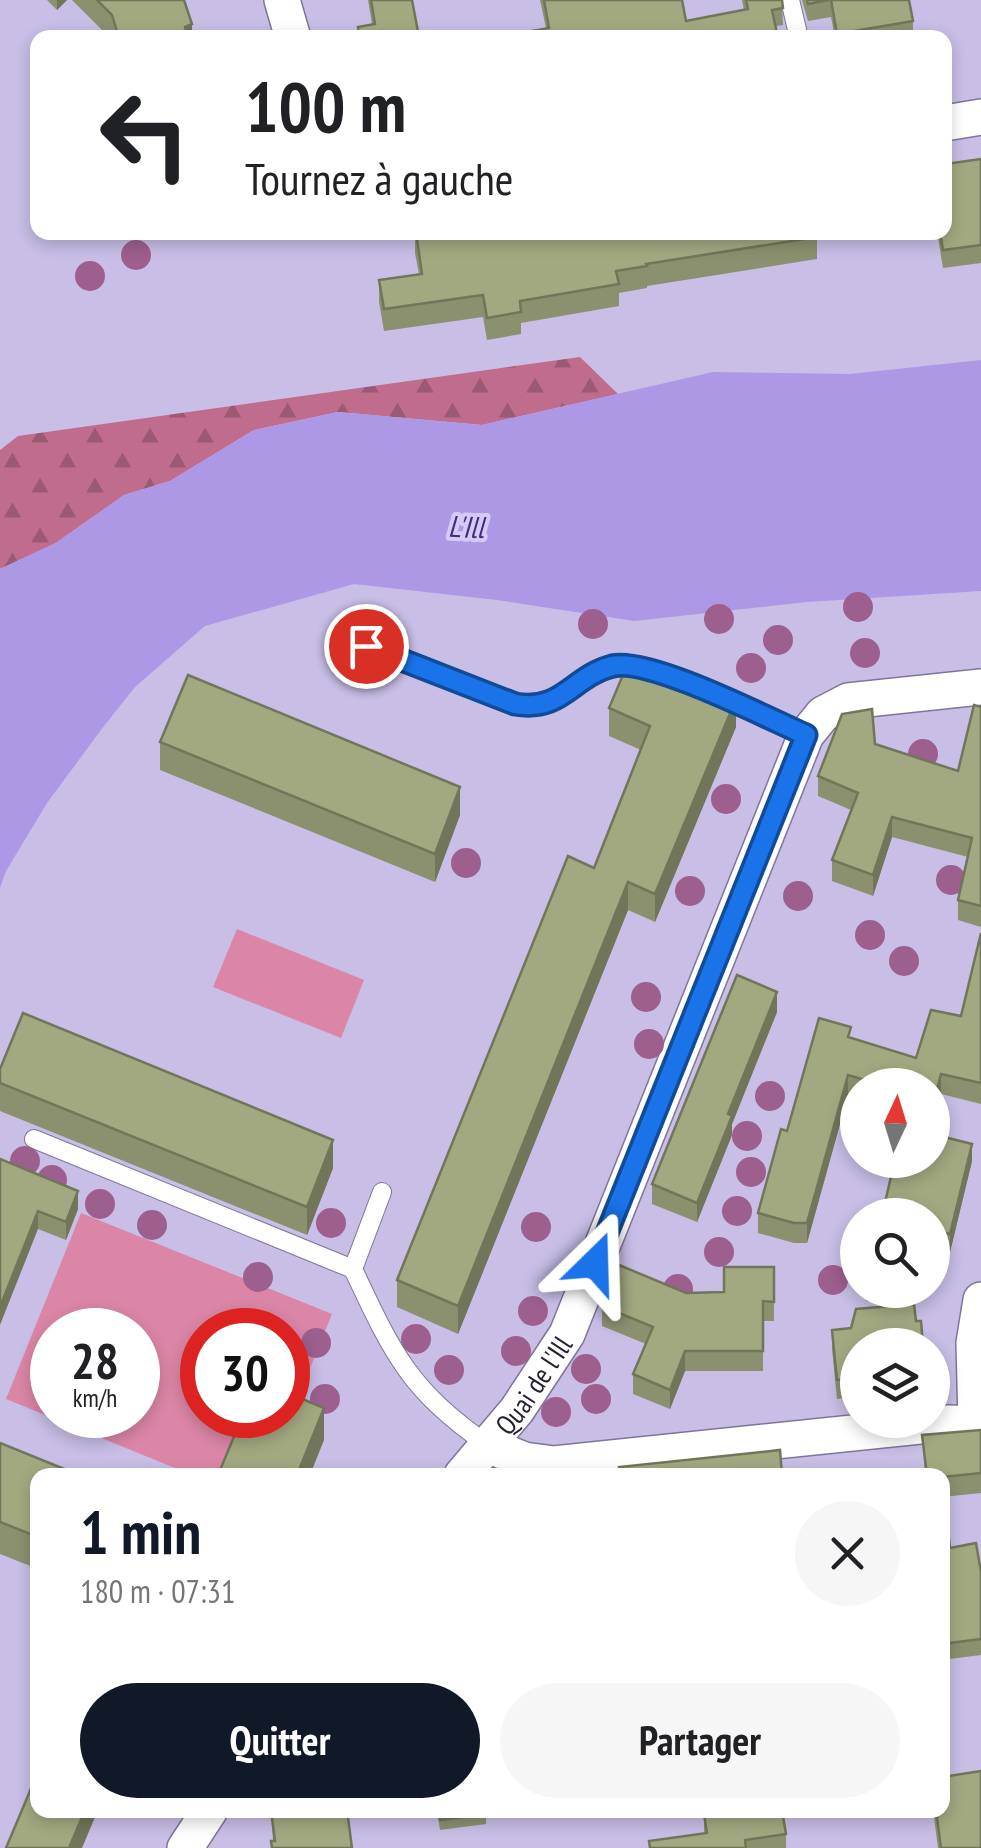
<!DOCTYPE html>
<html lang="fr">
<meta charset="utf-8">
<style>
body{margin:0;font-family:"PT Sans Narrow",sans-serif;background:#f6f6f6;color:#202124;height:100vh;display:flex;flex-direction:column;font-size:38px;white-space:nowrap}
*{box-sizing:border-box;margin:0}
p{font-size:32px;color:#757577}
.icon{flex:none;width:55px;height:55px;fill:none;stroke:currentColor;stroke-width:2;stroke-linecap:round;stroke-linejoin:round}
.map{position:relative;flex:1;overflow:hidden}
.sheet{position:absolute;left:30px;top:1468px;width:920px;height:350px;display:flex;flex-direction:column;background:#fff;border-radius:20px;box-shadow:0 5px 15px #0003}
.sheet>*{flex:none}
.banner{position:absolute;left:30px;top:30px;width:922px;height:210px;border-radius:20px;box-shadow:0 5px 15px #0003;background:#fff;color:#202124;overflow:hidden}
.needle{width:65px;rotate:4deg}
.buttons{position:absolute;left:840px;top:1068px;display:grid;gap:20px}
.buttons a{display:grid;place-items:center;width:110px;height:110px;border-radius:50%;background:#fff;box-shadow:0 5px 15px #0003;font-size:50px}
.speed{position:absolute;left:30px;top:1308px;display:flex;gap:20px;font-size:50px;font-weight:700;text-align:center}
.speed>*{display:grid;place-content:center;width:130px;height:130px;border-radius:50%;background:#fff;box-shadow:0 5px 15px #0003;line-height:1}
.speed small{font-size:25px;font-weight:400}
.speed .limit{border:15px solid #d22;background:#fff;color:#111}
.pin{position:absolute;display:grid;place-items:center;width:85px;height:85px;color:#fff;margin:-42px;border:5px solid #fff;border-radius:50%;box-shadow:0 2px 10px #0007}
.me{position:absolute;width:110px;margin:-55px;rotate:22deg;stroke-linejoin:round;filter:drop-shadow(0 0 8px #0008)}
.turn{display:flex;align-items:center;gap:35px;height:210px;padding:0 50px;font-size:45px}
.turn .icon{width:130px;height:130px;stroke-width:2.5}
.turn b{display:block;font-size:70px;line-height:85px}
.round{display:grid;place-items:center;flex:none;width:105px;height:105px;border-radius:52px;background:#f6f6f6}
.head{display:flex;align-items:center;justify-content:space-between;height:170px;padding:0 50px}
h1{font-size:60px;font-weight:600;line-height:75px;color:#111827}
.cta{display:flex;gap:20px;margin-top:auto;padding:20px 50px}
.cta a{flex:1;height:115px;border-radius:60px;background:#111827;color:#fff;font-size:40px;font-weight:600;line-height:115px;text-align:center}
.cta a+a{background:#f6f6f6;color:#202124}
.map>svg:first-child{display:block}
</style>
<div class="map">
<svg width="981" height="1848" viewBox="0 0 981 1848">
<defs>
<pattern id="forest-firs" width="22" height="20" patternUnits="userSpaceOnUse" patternTransform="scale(2.5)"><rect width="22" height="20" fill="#c06d8d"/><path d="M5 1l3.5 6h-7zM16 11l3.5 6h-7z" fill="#9c5974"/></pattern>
</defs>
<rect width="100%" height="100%" fill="#c8bee6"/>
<g fill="#db86a6" fill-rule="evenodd">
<path d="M237 929 364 980 341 1038 213 987Z"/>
<path d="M81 1213 332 1314 287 1425 288 1330H202V1415H256L231 1475H192L6 1399ZM52 1330H138V1415H52Z"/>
</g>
<path fill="url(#forest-firs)" d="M580 357 618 394 482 425 338 412 254 430 170 481 124 495 56 543 0 569V450L18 436Z"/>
<path fill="#ad98e6" d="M981 360V591L807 602 634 621 497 600 354 584 205 626 135 687 104 726 47 803 6 871 0 888V569L56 543 124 495 170 481 254 430 338 412 482 425 713 372 850 374Z"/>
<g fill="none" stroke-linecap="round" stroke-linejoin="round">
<g stroke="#7f759a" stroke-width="20">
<g id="service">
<path d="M790 0 799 38"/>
<path d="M366 646 515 705C575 714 579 656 648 669"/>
<path d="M714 695 806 735"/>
<path d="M34 1139 353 1269C393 1354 409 1390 488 1445"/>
<path d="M353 1269 382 1192"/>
</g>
</g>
<g stroke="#7f759a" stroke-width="38">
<g id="minor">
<path d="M282 0 293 38"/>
<path d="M945 123 981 117"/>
<path d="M976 1423 974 1343 981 1300"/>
<path d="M488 1445 524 1460 554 1464 949 1423 981 1424"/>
<path id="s1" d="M462 1475 517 1410 567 1334 806 735 823 714 848 701 981 687"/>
<path d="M185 1848 210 1810"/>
</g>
</g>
<use href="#service" stroke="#fff" stroke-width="18"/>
<use href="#minor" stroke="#fff" stroke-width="35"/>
</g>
<g fill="#9d5f8e">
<circle cx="136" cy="255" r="15"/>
<circle cx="90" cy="276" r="15"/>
<circle cx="858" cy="607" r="15"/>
<circle cx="719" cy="619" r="15"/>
<circle cx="593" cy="624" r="15"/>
<circle cx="778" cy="640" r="15"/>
<circle cx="865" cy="653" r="15"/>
<circle cx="751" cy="668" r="15"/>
<circle cx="923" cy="754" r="15"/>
<circle cx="726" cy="799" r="15"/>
<circle cx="466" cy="863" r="15"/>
<circle cx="951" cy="880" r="15"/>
<circle cx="690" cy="891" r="15"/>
<circle cx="798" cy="896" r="15"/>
<circle cx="870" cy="935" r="15"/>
<circle cx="904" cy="961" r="15"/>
<circle cx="646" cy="997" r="15"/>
<circle cx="649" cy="1044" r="15"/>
<circle cx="770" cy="1096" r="15"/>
<circle cx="747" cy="1136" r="15"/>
<circle cx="25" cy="1161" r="15"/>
<circle cx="751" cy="1172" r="15"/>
<circle cx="52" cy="1180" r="15"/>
<circle cx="100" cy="1204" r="15"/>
<circle cx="737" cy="1211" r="15"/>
<circle cx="331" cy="1223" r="15"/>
<circle cx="152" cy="1225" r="15"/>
<circle cx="536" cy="1227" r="15"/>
<circle cx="719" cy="1252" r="15"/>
<circle cx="258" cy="1277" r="15"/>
<circle cx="833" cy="1280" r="15"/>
<circle cx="678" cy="1289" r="15"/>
<circle cx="533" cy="1311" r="15"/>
<circle cx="416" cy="1339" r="15"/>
<circle cx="316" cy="1343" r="15"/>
<circle cx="516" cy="1351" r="15"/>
<circle cx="586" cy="1369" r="15"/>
<circle cx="449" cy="1370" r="15"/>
<circle cx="325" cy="1399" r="15"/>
<circle cx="596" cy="1399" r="15"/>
<circle cx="556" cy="1412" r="15"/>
</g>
<g fill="#8b916f">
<path d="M47 0H67L57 10Z"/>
<path d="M72 0H184L192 38H110Z"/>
<path d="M368 0H412L419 37 429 38H358V27L372 24Z"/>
<path d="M540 0H682L686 21 744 10 742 0H782L783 25 776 26 778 38H521V33L546 28Z"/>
<path d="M802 0H909L913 21V38H835L831 17 808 21Z"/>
<path d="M981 159V263L943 268 937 232H945Z"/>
<path d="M415 232 817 237V259L647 286V288L619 293V306L521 323V334L487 340 483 317 384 331 379 302V280L419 274 415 253Z"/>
<path d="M865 232H908L866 240Z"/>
<path d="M981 707V927L958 920V900L968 857 892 837 873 896 832 881V860L851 810 818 796V776L875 744 958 771Z"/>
<path d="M609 708 736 727 655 922 628 910 458 1334 397 1307V1280L594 868 641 750 609 736Z"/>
<path d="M160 742 460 815 435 882 160 770Z"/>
<path d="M981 933V1104L941 1094 934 1120H932V1085H858V1098L848 1095 807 1243H794L758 1233V1213L787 1131 851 1038 916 1058 961 1016Z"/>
<path d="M777 1012 732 1124V1135L697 1222 652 1204V1184Z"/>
<path d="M0 1069 333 1168 307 1235 0 1111Z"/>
<path d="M0 1159 78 1209 66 1240 38 1229Z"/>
<path d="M972 1161 950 1252 932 1248V1215L924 1165Z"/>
<path d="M774 1267V1321H763V1371H685L670 1409 633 1394V1374L646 1344 602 1326V1306L686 1293 724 1292Z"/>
<path d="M866 1290H893L888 1306 858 1345V1397L837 1399 832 1349V1330L851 1328 887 1306 866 1301Z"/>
<path d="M981 1430V1493L942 1497V1475H925L922 1435Z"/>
<path d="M0 1443 38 1475V1569L0 1554Z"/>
<path d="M942 1540 981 1572V1655L942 1660Z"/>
<path d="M271 1810 352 1848H271V1841H273Z"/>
<path d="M437 1810H486V1824L440 1830Z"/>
<path d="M716 1810H782L786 1834V1848H649V1841L704 1834V1814L716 1812Z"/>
<path d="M933 1810H942L981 1848H938Z"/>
</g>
<g fill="#71765a">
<path d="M57 0H67L57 10Z"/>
<path d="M192 24V38H185V27Z"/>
<path d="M736 699V727L655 922V894Z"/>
<path d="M460 787V815L435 882V854Z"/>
<path d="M892 817V837L873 896V875Z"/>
<path d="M628 882V910L458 1334V1306Z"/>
<path d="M777 992V1012L732 1124V1135L697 1222V1203L728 1114Z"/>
<path d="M941 1074V1094L934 1120V1100Z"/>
<path d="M848 1075V1095L807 1243V1223Z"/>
<path d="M333 1140V1168L307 1235V1207Z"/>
<path d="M972 1144V1161L950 1252V1234Z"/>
<path d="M78 1191V1209L66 1240V1222Z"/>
<path d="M38 1211V1229L0 1325V1307Z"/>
<path d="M888 1290H893L888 1307Z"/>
<path d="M685 1351V1371L670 1409V1390Z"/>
<path d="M324 1408V1440L310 1475H297Z"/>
<path d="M85 1810H98L82 1848H69Z"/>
</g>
<g fill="#a2a981" stroke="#71765a" stroke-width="2.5">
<path d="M97 0H184L192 24 185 27 188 38H119L112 15Z"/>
<path d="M371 0H412L419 37 429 35V38H359L358 27 375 24Z"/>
<path d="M544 0H682L686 21 748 9 746 0H782L783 8 772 10 778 38H522L521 33 549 28Z"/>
<path d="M807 0H829L808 4Z"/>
<path d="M831 0H909L913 21 837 34Z"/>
<path d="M981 159V245L943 250 940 232H945V164Z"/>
<path d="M416 232H816L817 237 646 264 647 266 616 271 619 284 520 301 521 312 487 318 483 295 384 309 379 280 422 274Z"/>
<path d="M631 656 736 699 655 894 628 882 458 1306 397 1280 568 856 594 868 650 726 609 708Z"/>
<path d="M188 675 460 787 435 854 160 742Z"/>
<path d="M974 705 981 707V906L958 900 972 838 892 817 873 875 832 860 858 793 818 776 842 714 872 709 875 744 958 771Z"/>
<path d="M981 933V1083L941 1074 934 1100 932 1099V1085H883L848 1075 807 1223H794L758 1213 781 1129 787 1131 819 1018 851 1027 848 1037 916 1058 931 1010 961 1016Z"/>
<path d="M737 975 777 992 728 1114 732 1116 697 1203 652 1184Z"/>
<path d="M23 1013 333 1140 307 1207 0 1083V1069Z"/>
<path d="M932 1134 972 1144 950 1234 932 1230V1215H882L895 1160H903L924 1165 925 1160H932Z"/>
<path d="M0 1159 78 1191 66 1222 38 1211 0 1307Z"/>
<path d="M619 1265 686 1293 724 1292V1267H774V1302L763 1301V1351H685L670 1390 633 1374 653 1327 602 1306Z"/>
<path d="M914 1304 916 1321H921L923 1345H858V1378L837 1380 832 1330 851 1328 856 1309Z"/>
<path d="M288 1393 324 1408 297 1475H218L243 1415H288Z"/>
<path d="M981 1430V1473L942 1477V1475H927L922 1435Z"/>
<path d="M0 1443 79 1475H38V1537L0 1522Z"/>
<path d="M780 1450 782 1475H620L619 1467Z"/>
<path d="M540 1471 541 1475H505Z"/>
<path d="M949 1539 950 1548 976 1543 981 1572V1639L942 1644V1540Z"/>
<path d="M981 1771V1848H941L936 1810H942V1777Z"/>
<path d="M38 1772V1810H85L69 1848H6Z"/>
<path d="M271 1810H347L352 1848H272L271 1841H275Z"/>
<path d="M438 1810H486V1814L440 1820Z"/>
<path d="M719 1810H782L786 1834 745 1840 746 1848H650L649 1841 707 1833 704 1814 719 1812Z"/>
</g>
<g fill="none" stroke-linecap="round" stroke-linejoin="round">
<g stroke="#114b97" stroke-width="25">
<path id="route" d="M366 646 515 704C563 712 571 677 612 666 649 657 767 718 806 735L595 1263"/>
</g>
<use href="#route" stroke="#1a73e8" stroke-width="18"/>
</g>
<g text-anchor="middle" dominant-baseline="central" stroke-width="8" stroke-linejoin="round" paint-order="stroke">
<g font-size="28" fill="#262231" stroke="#d4cbf4">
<text stroke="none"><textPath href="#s1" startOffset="115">Quai de l'Ill</textPath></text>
</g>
<g font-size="30" font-style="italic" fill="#4a2982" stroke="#d4cbf4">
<text transform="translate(466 526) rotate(2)">L'Ill</text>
</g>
</g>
</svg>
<div class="buttons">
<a><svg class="needle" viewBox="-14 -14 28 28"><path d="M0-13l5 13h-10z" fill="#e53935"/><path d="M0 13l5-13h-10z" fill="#757577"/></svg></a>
<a><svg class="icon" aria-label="search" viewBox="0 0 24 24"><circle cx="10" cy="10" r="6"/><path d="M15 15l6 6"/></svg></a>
<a><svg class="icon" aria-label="layers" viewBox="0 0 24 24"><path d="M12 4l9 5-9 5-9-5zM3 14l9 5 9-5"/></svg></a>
</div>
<div class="speed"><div>28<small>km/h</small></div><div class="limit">30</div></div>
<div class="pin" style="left:366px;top:646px;background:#d93025"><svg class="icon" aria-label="arrive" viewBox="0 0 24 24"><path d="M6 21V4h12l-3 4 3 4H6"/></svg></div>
<svg class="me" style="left:595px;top:1263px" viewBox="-20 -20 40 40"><path d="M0-17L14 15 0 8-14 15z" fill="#1a73e8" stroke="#fff" stroke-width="4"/></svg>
<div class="banner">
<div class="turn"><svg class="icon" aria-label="left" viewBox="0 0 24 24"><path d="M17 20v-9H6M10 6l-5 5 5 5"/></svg><div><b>100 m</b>Tournez à gauche</div></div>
</div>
<section class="sheet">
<div class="head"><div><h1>1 min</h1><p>180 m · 07:31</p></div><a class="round"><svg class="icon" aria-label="close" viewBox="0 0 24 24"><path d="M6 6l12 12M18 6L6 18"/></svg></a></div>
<div class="cta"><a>Quitter</a><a>Partager</a></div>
</section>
</div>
